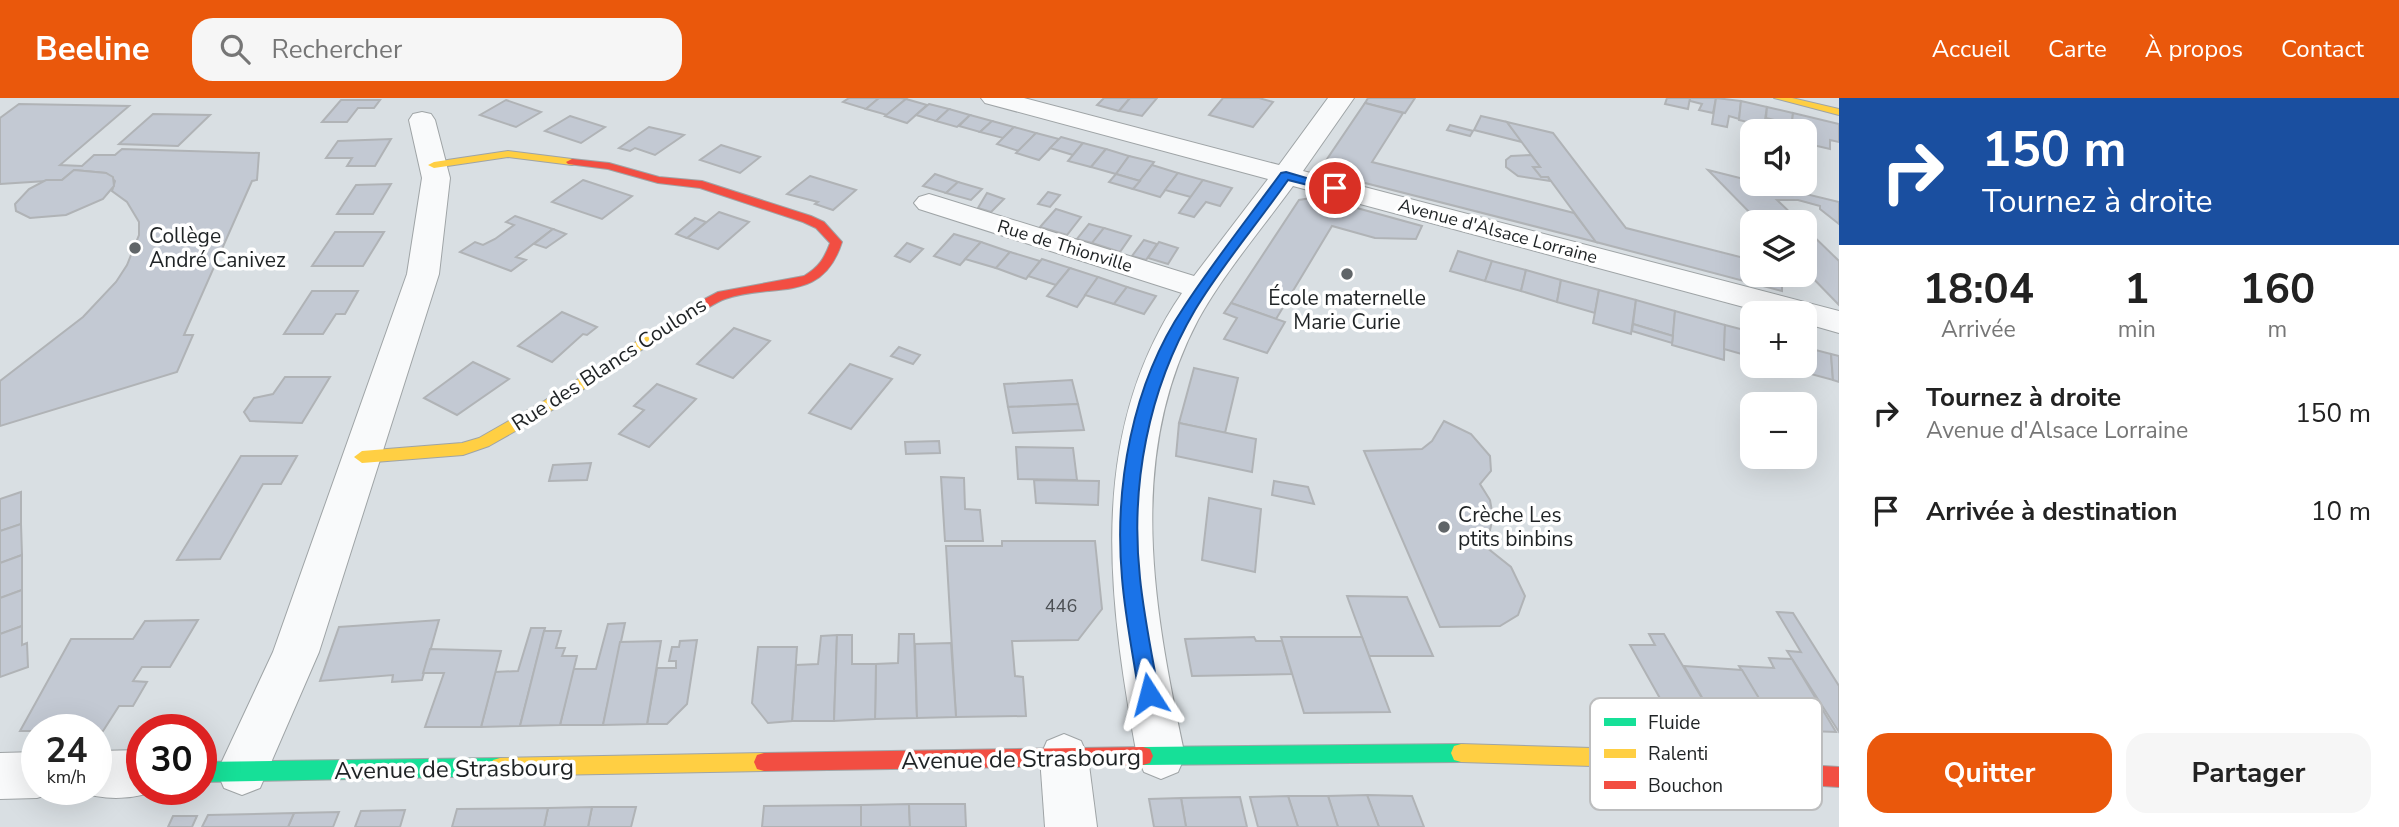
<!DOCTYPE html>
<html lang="fr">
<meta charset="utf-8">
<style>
body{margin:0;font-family:"Nunito Sans",sans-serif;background:#f6f6f6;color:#222;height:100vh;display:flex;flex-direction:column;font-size:26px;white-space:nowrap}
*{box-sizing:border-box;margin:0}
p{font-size:23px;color:#767676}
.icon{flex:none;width:38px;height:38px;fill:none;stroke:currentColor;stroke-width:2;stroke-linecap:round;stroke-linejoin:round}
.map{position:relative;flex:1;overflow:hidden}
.sheet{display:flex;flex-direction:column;background:#fff;width:560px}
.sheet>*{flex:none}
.hud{background:#1a4fa0;color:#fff;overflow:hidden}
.tools{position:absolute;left:1740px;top:21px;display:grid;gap:14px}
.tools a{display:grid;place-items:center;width:77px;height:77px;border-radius:14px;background:#fff;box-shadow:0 7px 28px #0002;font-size:35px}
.speed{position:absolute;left:21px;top:616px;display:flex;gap:14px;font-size:35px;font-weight:700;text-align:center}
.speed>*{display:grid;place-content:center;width:91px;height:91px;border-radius:50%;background:#fff;box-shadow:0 7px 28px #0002;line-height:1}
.speed small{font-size:18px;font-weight:400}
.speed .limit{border:10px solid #d22;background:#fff;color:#111}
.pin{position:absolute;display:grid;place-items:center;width:60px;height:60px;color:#fff;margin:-30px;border:4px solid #fff;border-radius:50%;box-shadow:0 2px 7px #0007}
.me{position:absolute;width:77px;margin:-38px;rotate:351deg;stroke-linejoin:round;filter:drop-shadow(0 0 5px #0008)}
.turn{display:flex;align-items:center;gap:24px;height:147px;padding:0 28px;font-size:32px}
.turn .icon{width:91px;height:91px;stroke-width:2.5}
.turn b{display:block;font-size:49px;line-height:60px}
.eta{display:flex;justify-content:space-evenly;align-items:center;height:119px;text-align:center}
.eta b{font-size:42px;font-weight:700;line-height:49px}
.action{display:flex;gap:14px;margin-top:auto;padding:14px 28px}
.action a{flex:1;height:80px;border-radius:21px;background:#ea580c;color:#fff;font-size:28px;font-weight:700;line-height:80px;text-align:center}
.action a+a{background:#f6f6f6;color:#222}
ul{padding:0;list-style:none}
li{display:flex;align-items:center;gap:21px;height:98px;padding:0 28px}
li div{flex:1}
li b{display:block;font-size:26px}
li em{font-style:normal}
header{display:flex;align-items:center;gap:42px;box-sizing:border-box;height:98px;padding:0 35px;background:#ea580c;color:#fff}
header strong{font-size:33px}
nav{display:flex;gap:38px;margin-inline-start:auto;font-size:24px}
.search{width:490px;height:63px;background:#f6f6f6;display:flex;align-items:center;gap:18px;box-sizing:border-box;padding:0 24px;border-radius:21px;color:#767676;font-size:26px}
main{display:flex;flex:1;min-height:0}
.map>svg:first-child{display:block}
</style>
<header>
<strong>Beeline</strong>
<div class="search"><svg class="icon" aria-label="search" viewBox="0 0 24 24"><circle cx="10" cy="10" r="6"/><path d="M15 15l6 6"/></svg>Rechercher</div>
<nav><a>Accueil</a><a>Carte</a><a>À propos</a><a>Contact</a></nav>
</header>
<main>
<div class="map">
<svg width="1839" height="729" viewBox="0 0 1839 729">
<rect width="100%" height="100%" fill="#d9dfe3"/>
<g fill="#c3c9d3" stroke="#b0b3b6" stroke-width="2">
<path d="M849 0H879L866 11 843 4Z"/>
<path d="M879 0H901L906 1 887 17 866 11Z"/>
<path d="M1104 0H1130L1119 13 1097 7Z"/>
<path d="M1130 0H1157L1142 18 1119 13Z"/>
<path d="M1223 0H1259L1273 4 1253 29 1209 17Z"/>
<path d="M1368 0H1415L1405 15 1365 5Z"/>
<path d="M1667 0H1690L1688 11 1665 6Z"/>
<path d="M1690 0H1716L1713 15 1699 12 1702 6 1690 3Z"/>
<path d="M1716 0 1741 3 1739 21 1729 18 1727 29 1712 26Z"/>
<path d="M906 1 927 7 907 25 885 18Z"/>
<path d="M341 2H380L374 10H358L347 24H322Z"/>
<path d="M506 2 541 14 516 29 480 17Z"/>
<path d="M1741 3 1767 9 1764 28 1739 22Z"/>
<path d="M1365 5 1403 15 1372 64 1574 115 1596 144 1330 76 1323 67Z"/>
<path d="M19 6 129 8 60 67 82 68 94 57H115L122 51 259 55 257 82 252 83 184 237H193L177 274 0 328V283L83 219 116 184 127 167 139 137V124L127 104 112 93 115 83 106 75 74 72 62 82 0 86V20Z"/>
<path d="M929 6 949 11 936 23 916 17Z"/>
<path d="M1767 9 1793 15 1791 33 1778 29 1779 23 1766 20Z"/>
<path d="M949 11 970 17 957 29 936 23Z"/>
<path d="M1793 15 1839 26V44L1830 42V51L1804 45V33H1791Z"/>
<path d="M153 16 210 17 178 48 119 46Z"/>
<path d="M970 17 992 23 980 34 959 28Z"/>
<path d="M570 18 605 29 581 45 545 33Z"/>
<path d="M1481 18 1507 24 1522 44 1474 32Z"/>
<path d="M992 23 1014 29 1003 40 980 34Z"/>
<path d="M1507 24 1553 35 1626 130 1752 162V177L1782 179V193L1596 144 1548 79H1541L1533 69H1540Z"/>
<path d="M1450 27 1473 33 1470 38 1447 32Z"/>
<path d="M649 29 684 37 655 57 635 50 630 53 619 50Z"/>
<path d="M1014 29 1036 35 1019 53 997 46Z"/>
<path d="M1036 35 1059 41 1039 62 1016 55Z"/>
<path d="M1061 39 1083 45 1073 57 1050 50Z"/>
<path d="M391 41 375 68H347L352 60H326L338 43Z"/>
<path d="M1083 45 1106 51 1091 69 1068 63Z"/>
<path d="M721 47 760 59 740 75 700 62Z"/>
<path d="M1106 51 1129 58 1116 76 1091 69Z"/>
<path d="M1531 57 1540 69H1533L1541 79H1548L1550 83 1518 78 1506 69V62L1511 58Z"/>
<path d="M1129 58 1154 64 1140 83 1116 76Z"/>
<path d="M1152 67 1178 75 1160 99 1133 91Z"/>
<path d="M74 72 106 75 113 79 114 88 103 101 66 117 30 120 16 113 15 106 29 91 46 82H62Z"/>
<path d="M1708 72 1752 83V86H1765L1839 104V126L1820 111V108L1798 102H1777L1800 124H1759Z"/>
<path d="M1178 75 1203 82 1191 99 1165 92Z"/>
<path d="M935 76 958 84 946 95 923 88Z"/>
<path d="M1116 76 1140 83 1133 91 1109 84Z"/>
<path d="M810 78 856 92 833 112 815 106 818 104 787 96Z"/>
<path d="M583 82 632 98 602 121 552 104Z"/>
<path d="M1203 82 1232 90 1220 108 1206 104 1194 119 1179 115Z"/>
<path d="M958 84 982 91 971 102 946 95Z"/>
<path d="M391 86 373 116H337L356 87Z"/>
<path d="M1048 94 1060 97 1050 109 1038 106Z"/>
<path d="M987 95 1004 101 991 114 978 110Z"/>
<path d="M1317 99 1422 128 1416 141 1375 140 1332 128 1276 221 1231 205 1299 102Z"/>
<path d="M1056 111 1081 119 1067 137 1040 129Z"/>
<path d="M719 114 749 124 718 151 687 140Z"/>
<path d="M515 118 553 131 516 159 526 162 511 173 460 154 475 144 483 147 495 141 514 127 506 124Z"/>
<path d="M695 120 706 124 687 140 676 136Z"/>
<path d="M1089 126 1104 130 1092 145 1077 141Z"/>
<path d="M1804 129 1839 163V207L1804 171Z"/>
<path d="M1104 130 1131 138 1120 154 1092 145Z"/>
<path d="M553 131 566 136 546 150 534 146Z"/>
<path d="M335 134H384L363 168H312Z"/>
<path d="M954 136 981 144 960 167 934 158Z"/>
<path d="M1144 142 1157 146 1146 162 1132 158Z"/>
<path d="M981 144 1010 154 996 170 965 161Z"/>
<path d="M1159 144 1178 150 1168 166 1148 160Z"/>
<path d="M907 145 923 151 910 164 895 158Z"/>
<path d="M1458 153 1492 163 1485 183 1450 173Z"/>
<path d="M1010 154 1040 163 1026 181 996 170Z"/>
<path d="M1042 161 1070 170 1056 187 1028 178Z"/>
<path d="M1492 163 1526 172 1521 193 1485 183Z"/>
<path d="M1070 170 1098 179 1077 209 1047 198Z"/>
<path d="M1526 172 1561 182 1557 204 1521 193Z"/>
<path d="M1098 179 1127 189 1114 206 1085 197Z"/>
<path d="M1561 182 1599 192 1595 215 1557 204Z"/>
<path d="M1127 189 1156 198 1144 216 1114 206Z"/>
<path d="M1599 192 1636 202 1631 236 1593 225Z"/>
<path d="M312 193H358L345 216H336L323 236H284Z"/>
<path d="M1636 202 1675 213 1673 238 1633 226Z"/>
<path d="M1231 205 1285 224 1267 255 1224 241 1237 220 1224 215Z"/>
<path d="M1675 213 1725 227 1724 262 1672 247Z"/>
<path d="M562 214 597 229 587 237 583 236 552 264 518 248Z"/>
<path d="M1633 226 1673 238 1672 245 1632 233Z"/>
<path d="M1725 227 1752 234V259L1724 251Z"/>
<path d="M734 230 770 243 733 280 697 266Z"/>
<path d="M899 249 920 257 913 266 891 258Z"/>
<path d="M1804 249 1831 256 1833 282 1796 272V268H1804Z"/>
<path d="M1831 256 1839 258V284L1833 282Z"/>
<path d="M473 264 509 281 457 317 424 300Z"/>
<path d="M850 266 892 281 851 331 809 315Z"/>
<path d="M1194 270 1238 280 1225 335 1179 325Z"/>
<path d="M285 279H330L302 325 250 323 244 314 254 300 273 296Z"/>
<path d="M1072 282 1078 306 1008 309 1004 286Z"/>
<path d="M657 286 696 301 649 349 619 336 644 312 634 308Z"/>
<path d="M1078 306 1084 332 1013 335 1008 309Z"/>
<path d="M1444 323 1471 336 1490 358 1491 373 1480 386 1490 402 1493 419 1490 432 1481 445 1511 469 1525 498 1518 517 1500 528 1440 529 1364 353 1422 351 1432 343Z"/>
<path d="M1179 325 1256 341 1252 374 1176 358Z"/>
<path d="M939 343 940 355 906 356 905 344Z"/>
<path d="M1016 349 1073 350 1077 382 1018 381Z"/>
<path d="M241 358H297L281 386H263L220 461 177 462Z"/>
<path d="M591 365 587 382 549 383 553 367Z"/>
<path d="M941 379 964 380 965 411 980 412 983 443H945Z"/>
<path d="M1034 382 1099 383 1098 407 1036 405Z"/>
<path d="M1274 383 1308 389 1314 406 1272 397Z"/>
<path d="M21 394V426L0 433V401Z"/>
<path d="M1209 400 1261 411 1255 474 1202 462Z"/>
<path d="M21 426 22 457 0 465V433Z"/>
<path d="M1002 443H1095L1102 511 1078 542 1012 543 1015 578 1023 579 1026 618 956 619 946 448H1002Z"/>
<path d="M22 457V492L0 500V465Z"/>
<path d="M22 492V528L0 536V500Z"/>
<path d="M1347 498 1407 499 1433 558H1369Z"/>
<path d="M1777 514 1793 515 1839 588V634L1787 553 1801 554Z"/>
<path d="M198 522 170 569H142L133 583 147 584 133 608H119L103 633H20L71 541H133L145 523Z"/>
<path d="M439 522 422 582 392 584 393 577 320 583 339 529Z"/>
<path d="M625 525 603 627H560L573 571H596L608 526Z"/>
<path d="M22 528V547L27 545 28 569 0 579V536Z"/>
<path d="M531 530H545L520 628 481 629 495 574 518 573Z"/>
<path d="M544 533H561L556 550H565L562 558H577L560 627 520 628Z"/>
<path d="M899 536H914L917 620 875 621 876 566 898 565Z"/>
<path d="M1649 536H1664L1719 629 1675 627 1630 547H1655Z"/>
<path d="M837 537 834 623H792L796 567 818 566 821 538Z"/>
<path d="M837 537H852V566H876L875 621 834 623Z"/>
<path d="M1254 539 1256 543H1282L1292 576 1192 578 1185 541Z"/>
<path d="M1281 539H1362L1390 614 1304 615Z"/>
<path d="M697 542 687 606 667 626H647L657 570H676V563H669L672 549H679L680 543Z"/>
<path d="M661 543 647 626 603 627 620 544Z"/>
<path d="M951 545 956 619 917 620 915 546Z"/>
<path d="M758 549H797L792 623 768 625 752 605Z"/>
<path d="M430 551 501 553 481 629H425L444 575H423Z"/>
<path d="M1769 560 1792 561 1836 634 1778 632 1739 568 1774 570Z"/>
<path d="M1684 568 1742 572 1778 632 1719 629Z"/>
<path d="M1367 697 1412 698 1424 729H1379Z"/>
<path d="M1367 697 1379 729H1338L1328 698Z"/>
<path d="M1288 698H1328L1338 729H1298Z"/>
<path d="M1288 698 1298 729H1258L1250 699Z"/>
<path d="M1240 699 1247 729H1186L1181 700Z"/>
<path d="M1181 700 1186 729H1154L1149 701Z"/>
<path d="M909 706 910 729H861V707Z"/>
<path d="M909 706H965L966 729H910Z"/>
<path d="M861 707V729H762L764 708Z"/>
<path d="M592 709H636L631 729H588Z"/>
<path d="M592 709 588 729H544L548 710Z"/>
<path d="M548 710 544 729H452L457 711Z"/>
<path d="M405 712 400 729H355L361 713Z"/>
<path d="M339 714 333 729H288L294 715Z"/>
<path d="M294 715 288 729H202L208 717Z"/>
<path d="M173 718H197L192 729H168Z"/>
</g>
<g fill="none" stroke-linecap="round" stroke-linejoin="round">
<g stroke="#9fa4a6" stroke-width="2">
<g id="street">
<path d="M981 0H1024L1279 67 1328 0H1354L1303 73 1839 213V235L1804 225V215H1766L1293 88C1261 132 1224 175 1198 222 1125 360 1154 513 1185 658L1178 674 1161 681 1144 674 1137 658C1108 501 1086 335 1182 195L919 111 914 105 919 99 929 96 939 99 1194 178 1268 81 985 5Z"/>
<path d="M422 14 431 16 435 22 450 80 439 176 319 554 260 690 242 697 224 690 217 674 273 554 407 176 422 80 409 22 413 16Z"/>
<path d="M1064 636 1081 643 1088 659 1097 729H1045L1040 659 1047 643Z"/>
<path d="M142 652V691H160C134 702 104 703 78 693L96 691V653Z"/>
<path d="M37 654V691H56L55 694 37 700 0 701V655Z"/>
</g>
</g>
<g stroke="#9fa4a6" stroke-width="2">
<g id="fast">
<path d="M1461 646 1468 648 1471 655 1468 662 1461 664 1143 667 1136 665 1133 658 1136 651 1143 649Z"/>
<path d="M500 660 507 662 510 669 507 676 500 678 201 684V664Z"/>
</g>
</g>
<g stroke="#9fa4a6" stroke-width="2">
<g id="slow">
<path d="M1774 0H1792L1839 11V17Z"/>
<path d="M508 53 572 61 578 64 572 67 508 59 434 70 428 67 434 64Z"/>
<path d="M681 215 686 216 688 219 686 222 554 311 489 348 463 357 362 365 354 359 362 353 462 345 479 340 544 303Z"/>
<path d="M1461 646 1592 650 1742 663 1749 666 1752 673 1749 680 1742 683 1592 668 1461 664 1454 662 1451 655 1454 648Z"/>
<path d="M764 655 771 657 774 664 771 671 764 673 500 678 493 676 490 669 493 662 500 660Z"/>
</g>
</g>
<g stroke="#9fa4a6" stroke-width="2">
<g id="jam">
<path d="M572 61 609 65 659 79 702 83 811 118 824 124 842 144C822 207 773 184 725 201 710 206 691 225 676 222L674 219 676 216 718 194 804 178C819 169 824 161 830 145L816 130 803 124 700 90 658 85 608 71 568 66 566 64Z"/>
<path d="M1143 649 1150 651 1153 658 1150 665 1143 667 764 673 757 671 754 664 757 657 764 655Z"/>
<path d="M1742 663 1839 669V689L1742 683 1735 680 1732 673 1735 666Z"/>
</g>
</g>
<use href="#street" fill="#f9fafb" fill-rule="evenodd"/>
<use href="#fast" fill="#16e098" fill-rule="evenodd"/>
<use href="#slow" fill="#ffcf43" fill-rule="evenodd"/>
<use href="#jam" fill="#f24e42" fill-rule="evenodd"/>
</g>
<path fill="#1a73e8" stroke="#114b97" stroke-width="2" d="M1286 74 1341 90 1335 94 1288 82C1258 125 1222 167 1195 212 1148 292 1130 388 1140 480 1144 519 1152 557 1159 596L1156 602 1149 604 1142 602 1139 596C1133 557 1125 518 1122 480 1114 388 1132 286 1184 209 1214 163 1249 119 1281 75Z"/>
<g fill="#606568" stroke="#fff" stroke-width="2.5">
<circle cx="135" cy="150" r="7"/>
<circle cx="1347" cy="176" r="7"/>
<circle cx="1444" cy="429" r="7"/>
</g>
<g text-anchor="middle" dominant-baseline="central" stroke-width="7" stroke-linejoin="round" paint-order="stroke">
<g font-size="18" fill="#1f2325" stroke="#fff">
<text transform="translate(1498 133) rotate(15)">Avenue d'Alsace Lorraine</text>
<text transform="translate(1065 148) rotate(17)">Rue de Thionville</text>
</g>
<g font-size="18" fill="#4c5054">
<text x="1061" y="508">446</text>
</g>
<g font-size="21" fill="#1f2325" stroke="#fff" text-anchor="start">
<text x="149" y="138">Collège<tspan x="149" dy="24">André Canivez</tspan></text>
<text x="1347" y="200" text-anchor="middle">École maternelle<tspan x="1347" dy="24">Marie Curie</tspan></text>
<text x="1458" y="417">Crèche Les<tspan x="1458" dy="24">ptits binbins</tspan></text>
</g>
<g font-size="21" fill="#1f2325" stroke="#fff">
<text transform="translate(609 266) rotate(-33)">Rue des Blancs Coulons</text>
</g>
<g font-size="24" fill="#1f2325" stroke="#fff">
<text transform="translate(1021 661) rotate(-1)">Avenue de Strasbourg</text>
<text transform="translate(454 671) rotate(-1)">Avenue de Strasbourg</text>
</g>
</g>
<rect x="1590" y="600" width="232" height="112" rx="10" fill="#fff" stroke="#bcbdbe" stroke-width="2"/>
<rect x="1604" y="620" width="32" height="8" fill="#16e098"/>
<rect x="1604" y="651" width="32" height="9" fill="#ffcf43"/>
<rect x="1604" y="683" width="32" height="8" fill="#f24e42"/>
<g font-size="19" fill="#1f2325">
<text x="1648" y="631">Fluide</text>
<text x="1648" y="662">Ralenti</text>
<text x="1648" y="694">Bouchon</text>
</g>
</svg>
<div class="tools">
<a><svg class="icon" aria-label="sound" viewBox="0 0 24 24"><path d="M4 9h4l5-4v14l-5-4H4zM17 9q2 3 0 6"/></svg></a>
<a><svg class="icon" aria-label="layers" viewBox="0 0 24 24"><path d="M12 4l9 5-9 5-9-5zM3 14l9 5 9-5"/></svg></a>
<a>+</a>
<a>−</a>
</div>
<div class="speed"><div>24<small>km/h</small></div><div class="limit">30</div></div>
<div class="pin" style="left:1335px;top:90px;background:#d93025"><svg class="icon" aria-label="arrive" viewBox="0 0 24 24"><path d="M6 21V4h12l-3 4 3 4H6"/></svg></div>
<svg class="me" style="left:1149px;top:596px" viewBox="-20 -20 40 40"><path d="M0-17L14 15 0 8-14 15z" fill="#1a73e8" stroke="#fff" stroke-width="4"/></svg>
</div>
<section class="sheet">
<div class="hud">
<div class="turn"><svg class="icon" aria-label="right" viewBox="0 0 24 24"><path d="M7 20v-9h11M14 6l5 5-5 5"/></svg><div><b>150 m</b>Tournez à droite</div></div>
</div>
<div class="eta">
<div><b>18:04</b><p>Arrivée</p></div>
<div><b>1</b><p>min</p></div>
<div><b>160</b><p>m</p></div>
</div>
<ul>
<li><svg class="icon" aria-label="right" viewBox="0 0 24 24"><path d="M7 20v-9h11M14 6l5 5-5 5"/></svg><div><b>Tournez à droite</b><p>Avenue d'Alsace Lorraine</p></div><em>150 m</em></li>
<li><svg class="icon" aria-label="arrive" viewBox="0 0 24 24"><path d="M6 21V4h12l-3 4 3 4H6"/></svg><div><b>Arrivée à destination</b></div><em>10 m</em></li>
</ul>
<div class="action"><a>Quitter</a><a>Partager</a></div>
</section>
</main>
